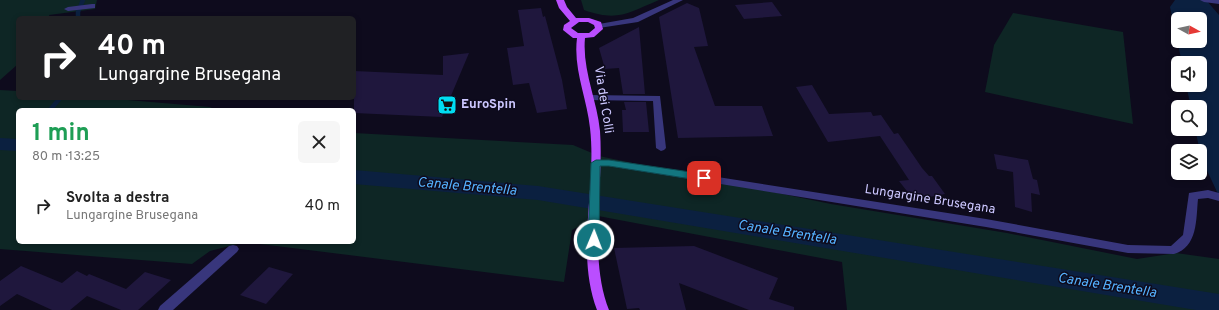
<!DOCTYPE html>
<html lang="it">
<meta charset="utf-8">
<style>
body{margin:0;font-family:Overpass,sans-serif;background:#f6f6f6;color:#222;height:100vh;display:flex;flex-direction:column;font-size:15px;white-space:nowrap}
*{box-sizing:border-box;margin:0}
p{font-size:13px;color:#767676}
.icon{flex:none;width:22px;height:22px;fill:none;stroke:currentColor;stroke-width:2;stroke-linecap:round;stroke-linejoin:round}
.map{position:relative;flex:1;overflow:hidden}
.sheet{position:absolute;left:16px;top:108px;width:340px;height:136px;display:flex;flex-direction:column;background:#fff;border-radius:6px;box-shadow:0 2px 6px #0003}
.sheet>*{flex:none}
.guide{position:absolute;left:16px;top:16px;width:340px;height:84px;border-radius:6px;box-shadow:0 2px 6px #0003;background:#202124;color:#fff;overflow:hidden}
.needle{width:26px;rotate:98deg}
.controls{position:absolute;left:1171px;top:12px;display:grid;gap:8px}
.controls a{display:grid;place-items:center;width:36px;height:36px;border-radius:6px;background:#fff;box-shadow:0 2px 6px #0003;font-size:20px}
.pin{position:absolute;display:grid;place-items:center;width:34px;height:34px;color:#fff;margin:-17px;border-radius:8px;box-shadow:0 2px 6px #0006}
.me{position:absolute;width:44px;margin:-22px;rotate:1deg;stroke-linejoin:round;filter:drop-shadow(0 0 3px #0008)}
.turn{display:flex;align-items:center;gap:14px;height:84px;padding:0 16px;font-size:18px}
.turn .icon{width:52px;height:52px;stroke-width:2.5}
.turn b{display:block;font-size:28px;line-height:34px}
.round{display:grid;place-items:center;flex:none;width:42px;height:42px;border-radius:6px;background:#f6f6f6}
.head{display:flex;align-items:center;justify-content:space-between;height:68px;padding:0 16px}
h1{font-size:24px;font-weight:700;line-height:30px;color:#1e9e55}
ul{padding:0;list-style:none}
li{display:flex;align-items:center;gap:12px;height:60px;padding:0 16px}
li div{flex:1}
li b{display:block;font-size:15px}
li em{font-style:normal}
.map>svg:first-child{display:block}
</style>
<div class="map">
<svg width="1219" height="310" viewBox="0 0 1219 310">
<rect width="100%" height="100%" fill="#0e0b1d"/>
<g fill="#0e2625">
<path d="M0 0H97L95 9 49 15 50 18H18V64L0 80Z"/>
<path d="M581 0H659C628 13 618 22 584 10Z"/>
<path d="M1013 13 1123 32 1133 124 985 92 994 45Z"/>
<path d="M0 90 18 91V98H104L210 107 216 110H18V242H354V133L573 145 599 156 831 204 1007 233 1137 259 1176 253 1219 259V310H847L842 262 598 216 572 230 564 282 245 242 210 251 192 264 0 249Z"/>
</g>
<path fill="#0b2040" fill-rule="evenodd" d="M1175 0H1206L1219 15V196L1202 160 1195 129H1200V107H1191L1186 85H1200V63H1182L1170 7ZM1178 19H1200V41H1178Z"/>
<g fill="none" stroke-linecap="round" stroke-linejoin="round">
<g stroke="#0b2040" stroke-width="4.5">
<path d="M78 18V12L83 0"/>
<path d="M50 110 60 98"/>
</g>
<g fill="#0b2040" fill-rule="evenodd">
<path d="M0 138 18 139V151L0 150Z"/>
<path d="M354 170 538 186 1219 294V310H1196L538 200 354 184Z"/>
</g>
</g>
<g fill="#1f173d">
<path d="M772 2 782 16 744 19 735 5Z"/>
<path d="M687 3 699 8 708 46 694 47 715 106H762L773 136 678 138 659 17Z"/>
<path d="M541 8 543 17 545 16 562 80 567 109 537 113 529 83 513 85 507 48 524 46 518 10Z"/>
<path d="M639 27 645 94H623L619 68 605 69 599 48Z"/>
<path d="M469 53 442 117 354 113V71L443 75V56Z"/>
<path d="M812 85 829 114 871 112 873 116 881 115 894 134 898 133 922 168 929 176H932L945 194 914 200 899 181 909 180 880 136 828 142 796 87Z"/>
<path d="M624 102H646L649 132H623L622 110H626Z"/>
<path d="M994 154 1028 160 1033 179 1037 180 1040 195 1031 193 1032 212 1015 207 1013 172 997 169Z"/>
<path d="M694 246 778 278 769 299 794 307V310H749L679 283 686 310H640L639 308 627 309 614 248Z"/>
<path d="M21 266 62 283 77 271 87 276 89 274 126 289 145 272 171 280 138 310H121L87 296 70 310H52L17 294 0 306V281Z"/>
<path d="M269 267 293 274 266 304 240 295Z"/>
</g>
<g fill="none" stroke-linecap="round" stroke-linejoin="round">
<g fill="#38367c" fill-rule="evenodd">
<path d="M673 0H683L638 22 599 28 595 26 599 24 633 18Z"/>
<path d="M1200 0H1219V4L1204 2Z"/>
<path d="M92 4H95V8L68 11 64 9 68 7Z"/>
<path d="M590 95 660 96 666 148 664 150 661 151 656 148 653 101 587 100 585 98 587 96Z"/>
<path d="M596 160H609L986 219 1128 245 1171 246 1183 235 1189 193 1208 190 1219 193V201L1208 198 1198 199C1196 219 1198 247 1174 254L1128 253 986 227 609 166 592 165 591 163Z"/>
<path d="M233 245 237 246 239 249 237 252 173 310H158L160 306 229 246Z"/>
</g>
<path fill="#ba4eff" fill-rule="evenodd" d="M556 0H564L567 7 576 18H589L601 22 603 29 594 37 585 38C582 70 597 100 600 131 604 188 588 257 609 310H597C575 252 597 188 590 128 587 98 573 69 577 38H573L563 30 564 25 570 21 559 8ZM579 22H588L594 25 595 28 589 33H578L571 28Z"/>
</g>
<path fill="#137680" stroke="#0c4d53" d="M596 160H609L704 174 708 178 704 181 609 166H600L599 240 594 244 588 240 591 163Z"/>
<defs>
<g id="supermarket-square" transform="scale(1)"><rect x="-9" y="-9" width="18" height="18" rx="4" fill="#00ddf2" stroke="#0e0b1d"/><path d="M-6-5.5h2.5l.6 2H6L4.5 2H-2.5L-4.4-4H-6ZM-1.5 3.2a1.3 1.3 0 1 0 .1 0ZM3 3.2a1.3 1.3 0 1 0 .1 0Z" fill="#111"/></g>
</defs>
<g fill-rule="evenodd">
<use href="#supermarket-square" x="447" y="105"/>
</g>
<g text-anchor="middle" dominant-baseline="central" stroke-width="3" stroke-linejoin="round" paint-order="stroke">
<g font-size="13" fill="#ccc7ff" stroke="#0e0b1d">
<text transform="translate(603 100) rotate(81)">Via dei Colli</text>
<text transform="translate(930 200) rotate(9)">Lungargine Brusegana</text>
</g>
<g font-size="13" font-weight="bold" fill="#ccc7ff" stroke="#0e0b1d" text-anchor="start">
<text x="461" y="105">EuroSpin</text>
</g>
<g font-size="14" font-style="italic" fill="#55b2ff" stroke="#0e0b1d">
<text transform="translate(467 187) rotate(5)">Canale Brentella</text>
<text transform="translate(787 233) rotate(9)">Canale Brentella</text>
<text transform="translate(1107 286) rotate(9)">Canale Brentella</text>
</g>
</g>
</svg>
<div class="controls">
<a><svg class="needle" viewBox="-14 -14 28 28"><path d="M0-13l5 13h-10z" fill="#e53935"/><path d="M0 13l5-13h-10z" fill="#767676"/></svg></a>
<a><svg class="icon" aria-label="sound" viewBox="0 0 24 24"><path d="M4 9h4l5-4v14l-5-4H4zM17 9q2 3 0 6"/></svg></a>
<a><svg class="icon" aria-label="search" viewBox="0 0 24 24"><circle cx="10" cy="10" r="6"/><path d="M15 15l6 6"/></svg></a>
<a><svg class="icon" aria-label="layers" viewBox="0 0 24 24"><path d="M12 4l9 5-9 5-9-5zM3 14l9 5 9-5"/></svg></a>
</div>
<div class="pin" style="left:704px;top:178px;background:#d93025"><svg class="icon" aria-label="arrive" viewBox="0 0 24 24"><path d="M6 21V4h12l-3 4 3 4H6"/></svg></div>
<svg class="me" style="left:594px;top:240px" viewBox="-20 -20 40 40"><circle r="17" fill="#137680" stroke="#fff" stroke-width="3"/><path d="M0-11L8 9 0 5-8 9z" fill="#fff"/></svg>
<div class="guide">
<div class="turn"><svg class="icon" aria-label="right" viewBox="0 0 24 24"><path d="M7 20v-9h11M14 6l5 5-5 5"/></svg><div><b>40 m</b>Lungargine Brusegana</div></div>
</div>
<section class="sheet">
<div class="head"><div><h1>1 min</h1><p>80 m · 13:25</p></div><a class="round"><svg class="icon" aria-label="close" viewBox="0 0 24 24"><path d="M6 6l12 12M18 6L6 18"/></svg></a></div>
<ul>
<li><svg class="icon" aria-label="right" viewBox="0 0 24 24"><path d="M7 20v-9h11M14 6l5 5-5 5"/></svg><div><b>Svolta a destra</b><p>Lungargine Brusegana</p></div><em>40 m</em></li>
</ul>
</section>
</div>
